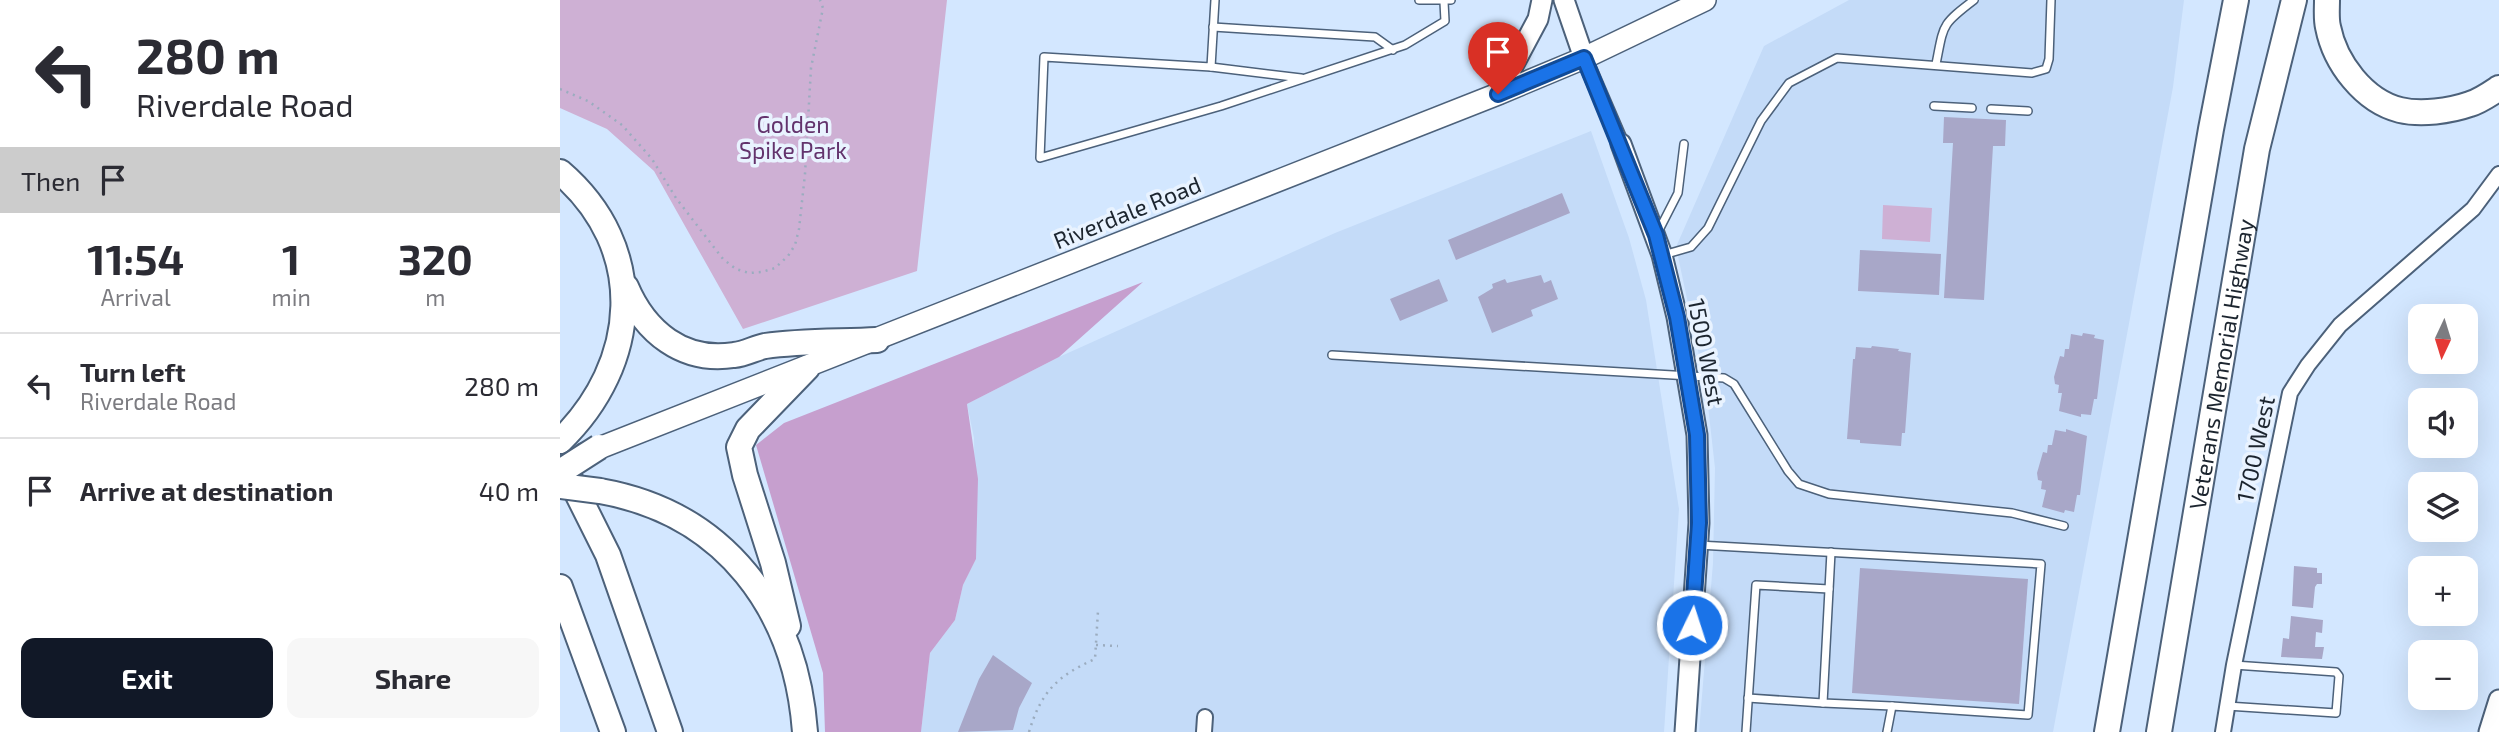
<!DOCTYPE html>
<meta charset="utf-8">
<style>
body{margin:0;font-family:"Exo 2",sans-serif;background:#f7f7f7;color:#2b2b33;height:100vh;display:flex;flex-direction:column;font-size:26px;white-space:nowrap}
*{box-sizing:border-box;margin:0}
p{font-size:23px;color:#7c7c81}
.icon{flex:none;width:38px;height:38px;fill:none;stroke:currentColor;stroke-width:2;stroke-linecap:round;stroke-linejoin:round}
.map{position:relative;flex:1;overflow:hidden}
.panel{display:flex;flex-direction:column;background:#fff;width:560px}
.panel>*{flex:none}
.guide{background:#fff;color:#2b2b33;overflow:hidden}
.needle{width:46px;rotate:184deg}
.fabs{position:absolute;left:1848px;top:304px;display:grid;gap:14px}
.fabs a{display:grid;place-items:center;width:70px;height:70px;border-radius:14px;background:#fff;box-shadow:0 7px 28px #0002;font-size:35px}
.pin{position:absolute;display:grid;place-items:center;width:60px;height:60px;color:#fff;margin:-72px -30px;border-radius:50% 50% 50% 0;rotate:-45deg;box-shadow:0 0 7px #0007}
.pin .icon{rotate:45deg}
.me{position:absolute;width:77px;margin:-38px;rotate:4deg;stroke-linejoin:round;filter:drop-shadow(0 0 5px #0008)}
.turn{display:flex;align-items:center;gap:24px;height:147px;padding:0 21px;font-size:32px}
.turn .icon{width:91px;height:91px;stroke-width:2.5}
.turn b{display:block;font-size:49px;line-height:60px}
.then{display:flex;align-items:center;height:66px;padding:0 21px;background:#0003;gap:14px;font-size:26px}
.eta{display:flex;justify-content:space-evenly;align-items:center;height:119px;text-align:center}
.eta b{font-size:42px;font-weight:700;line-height:49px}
.cta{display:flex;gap:14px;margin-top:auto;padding:14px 21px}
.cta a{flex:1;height:80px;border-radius:14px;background:#111827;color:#fff;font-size:28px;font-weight:700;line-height:80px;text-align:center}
.cta a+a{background:#f7f7f7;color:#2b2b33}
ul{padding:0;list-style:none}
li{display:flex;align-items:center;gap:21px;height:105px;padding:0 21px;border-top:2px solid #e1e1e2}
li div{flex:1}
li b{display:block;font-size:26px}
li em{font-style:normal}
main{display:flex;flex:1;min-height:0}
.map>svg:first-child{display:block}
</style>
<main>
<section class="panel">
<div class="guide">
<div class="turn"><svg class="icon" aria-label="left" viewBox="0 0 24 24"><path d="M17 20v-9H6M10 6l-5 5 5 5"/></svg><div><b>280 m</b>Riverdale Road</div></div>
<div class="then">Then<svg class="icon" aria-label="arrive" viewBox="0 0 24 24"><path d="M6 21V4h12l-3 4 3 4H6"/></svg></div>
</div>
<div class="eta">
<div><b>11:54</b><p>Arrival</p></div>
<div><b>1</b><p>min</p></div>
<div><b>320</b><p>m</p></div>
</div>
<ul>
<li><svg class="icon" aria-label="left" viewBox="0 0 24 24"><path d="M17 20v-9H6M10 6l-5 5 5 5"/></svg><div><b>Turn left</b><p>Riverdale Road</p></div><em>280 m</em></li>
<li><svg class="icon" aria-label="arrive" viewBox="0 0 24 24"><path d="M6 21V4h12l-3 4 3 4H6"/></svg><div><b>Arrive at destination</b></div><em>40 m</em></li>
</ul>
<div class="cta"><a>Exit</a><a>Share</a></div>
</section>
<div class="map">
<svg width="1939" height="732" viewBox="0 0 1939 732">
<rect width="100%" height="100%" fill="#d3e7ff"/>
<g fill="#c4dbf8">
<path d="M1289 0H1624L1613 87 1493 732H1139L1153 563 1155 468 1146 388 1116 247 1204 46Z"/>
<path d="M1031 131 1069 238 1086 300 1119 509 1104 732H361L370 653 395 620 403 585 416 559 414 438 407 404 499 357 775 233Z"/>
</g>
<g fill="#ceb0d4">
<path d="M0 0H387L357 271 183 329 94 171 47 129 0 108Z"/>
<path d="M1323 205 1372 208 1370 242 1322 239Z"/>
</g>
<path fill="#c69fce" d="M583 282 499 357 407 404 418 479 416 559 403 585 395 620 370 653 361 732H265L263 673 196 445 224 423Z"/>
<g fill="#a8a7c8">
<path d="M1384 117 1446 120 1445 146H1433L1424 300 1384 298 1393 143H1383Z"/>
<path d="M1002 193 1010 213 896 260 888 240Z"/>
<path d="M1300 250 1381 254 1379 295 1298 291Z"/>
<path d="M981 275 984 283 991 280 998 299 971 310 973 316 932 333 918 297 933 288 932 284 945 279 947 283Z"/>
<path d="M879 279 888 301 840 321 830 299Z"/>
<path d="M1523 333 1535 335 1534 338 1544 340 1537 399H1534L1531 415 1521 414V417L1499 411 1502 393H1498L1499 385 1495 384 1494 377 1500 356 1504 357 1505 349H1509L1511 334 1522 336Z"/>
<path d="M1312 346 1339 349 1338 351 1351 353 1345 433H1342L1341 446 1300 443V440L1287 439 1293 359H1295L1296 347 1311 348Z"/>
<path d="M1506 429 1527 436 1520 495H1517L1514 512 1505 510 1504 513 1482 507 1486 490 1481 489 1482 481 1478 480 1477 473 1483 452 1487 453 1488 445H1492L1495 430 1506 432Z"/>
<path d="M1734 566 1757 568V573H1762V584H1757L1755 587 1753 608 1732 606Z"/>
<path d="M1300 568 1468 579 1459 704 1292 693Z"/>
<path d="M1731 616 1763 620 1762 633 1756 632 1755 647H1764L1762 659 1721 657 1723 638 1729 639Z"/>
<path d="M433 655 472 683 459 708 453 730 398 732 419 679Z"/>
</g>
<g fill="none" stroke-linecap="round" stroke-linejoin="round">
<g stroke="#4c617a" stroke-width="10">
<g id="lane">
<path d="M655 0 651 67 484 57 480 158 661 106 845 45 885 21 884 2"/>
<path d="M859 0H891"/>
<path d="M653 27 815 37 833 50"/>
<path d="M1376 64C1384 24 1381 25 1414 0"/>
<path d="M651 67 741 78"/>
<path d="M1374 106 1412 108"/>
<path d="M1431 109 1468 111"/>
<path d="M1098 232 1118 193 1124 144"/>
<path d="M1103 255 1131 247 1148 228 1201 121 1229 83 1277 58 1472 73 1486 69 1489 59 1491 0"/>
<path d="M772 355 1164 378 1174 384 1228 471 1239 484 1269 494 1452 513 1504 526"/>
<path d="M1138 545 1481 564 1468 715 1332 706 1327 732"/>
<path d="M1271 552 1263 703 1332 706"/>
<path d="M1188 698 1263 703"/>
<path d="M1667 706 1776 713 1779 676 1776 672 1674 665"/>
<path d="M1186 732 1196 585 1269 589"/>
</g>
</g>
<g stroke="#4c617a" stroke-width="18">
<g id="street">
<path d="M1024 58 1061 144"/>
<path d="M644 732 645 717"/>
<path d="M1663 732 1674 665 1730 393 1748 365 1780 325 1913 209 1939 174"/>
</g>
</g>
<g stroke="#4c617a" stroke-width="23">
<g id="secondary">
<path d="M1004 0 1024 58"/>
<path d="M938 94 978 19 982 0"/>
<path d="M1061 144 1102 255 1117 317 1137 435 1139 523 1125 732"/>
<path d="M1929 732 1939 700"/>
</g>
</g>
<g stroke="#4c617a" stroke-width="24">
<path id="primary" d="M24 454 938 94 1024 58 1145 0"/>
</g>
<g stroke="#4c617a" stroke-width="28">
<g id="highway">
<path d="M1767 0C1767 9 1766 19 1768 27 1775 63 1804 101 1840 110 1861 115 1890 111 1910 104 1920 101 1930 94 1939 88"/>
<path d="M0 172C89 248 80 364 0 441"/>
<path d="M66 287C85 332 123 363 174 355 185 354 195 348 205 346 241 341 280 342 317 340"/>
<path d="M7 473 48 555 110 732"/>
<path d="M40 491C165 513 236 609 245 732"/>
<path d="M0 587 53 732"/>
<path d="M228 626 213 563 185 475 179 447 188 429 247 368"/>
<path d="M1547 732 1651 129 1676 0"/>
<path id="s1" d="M1599 732 1697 149 1734 0"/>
</g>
</g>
<g stroke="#9bacbf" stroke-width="2.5" stroke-dasharray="2 5" stroke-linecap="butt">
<path d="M0 89 28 101 62 125 92 159 116 198 163 259 176 269 189 273 202 272 215 268 228 256 235 245 239 229 245 174 251 68 263 8 260 0"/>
<path d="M536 645 558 646"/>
<path d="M469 732C481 692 497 676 535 659L538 611"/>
</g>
<use href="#lane" stroke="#fff" stroke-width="7"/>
<use href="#street" stroke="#fff" stroke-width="14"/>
<use href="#secondary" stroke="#fff" stroke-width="19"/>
<use href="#primary" stroke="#fff" stroke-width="21"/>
<use href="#highway" stroke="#fff" stroke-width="24"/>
<g stroke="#4c617a" stroke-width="28" stroke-linecap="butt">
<g id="highway-bridge">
<path d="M0 472 39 447"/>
<path d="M0 486 40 491"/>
</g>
</g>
<use href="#highway-bridge" stroke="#fff" stroke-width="24"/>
</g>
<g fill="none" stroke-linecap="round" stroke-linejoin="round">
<g stroke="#114b97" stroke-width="18">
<path id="route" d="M938 94 1024 58 1096 235 1117 317 1137 435 1139 523 1132 625"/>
</g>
<use href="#route" stroke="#1a73e8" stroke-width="12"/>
</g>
<g text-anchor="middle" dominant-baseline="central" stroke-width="7" stroke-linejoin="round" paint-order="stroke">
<g font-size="23" fill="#63336d" stroke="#e9f3ff">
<text x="233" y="124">Golden<tspan x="233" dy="26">Spike Park</tspan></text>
</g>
<g font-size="23" fill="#1c252f" stroke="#e9f3ff">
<text transform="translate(567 212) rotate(-22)">Riverdale Road</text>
<text transform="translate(1147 352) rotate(79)">1500 West</text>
<text stroke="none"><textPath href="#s1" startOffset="373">Veterans Memorial Highway</textPath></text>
<text transform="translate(1695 449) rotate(-78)">1700 West</text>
</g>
</g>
</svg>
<div class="fabs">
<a><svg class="needle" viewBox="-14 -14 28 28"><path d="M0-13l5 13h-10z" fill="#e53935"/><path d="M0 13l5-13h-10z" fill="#7c7c81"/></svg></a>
<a><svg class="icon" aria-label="sound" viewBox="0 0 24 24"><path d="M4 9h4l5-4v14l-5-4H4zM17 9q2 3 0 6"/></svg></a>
<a><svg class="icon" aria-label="layers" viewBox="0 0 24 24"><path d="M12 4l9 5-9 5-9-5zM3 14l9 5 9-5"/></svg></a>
<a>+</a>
<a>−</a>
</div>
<div class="pin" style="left:938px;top:94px;background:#d93025"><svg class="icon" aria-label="arrive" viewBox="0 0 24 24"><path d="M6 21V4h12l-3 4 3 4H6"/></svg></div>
<svg class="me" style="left:1132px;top:625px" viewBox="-20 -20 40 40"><circle r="17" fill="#1a73e8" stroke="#fff" stroke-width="3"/><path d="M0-11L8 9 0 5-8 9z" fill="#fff"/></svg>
</div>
</main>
